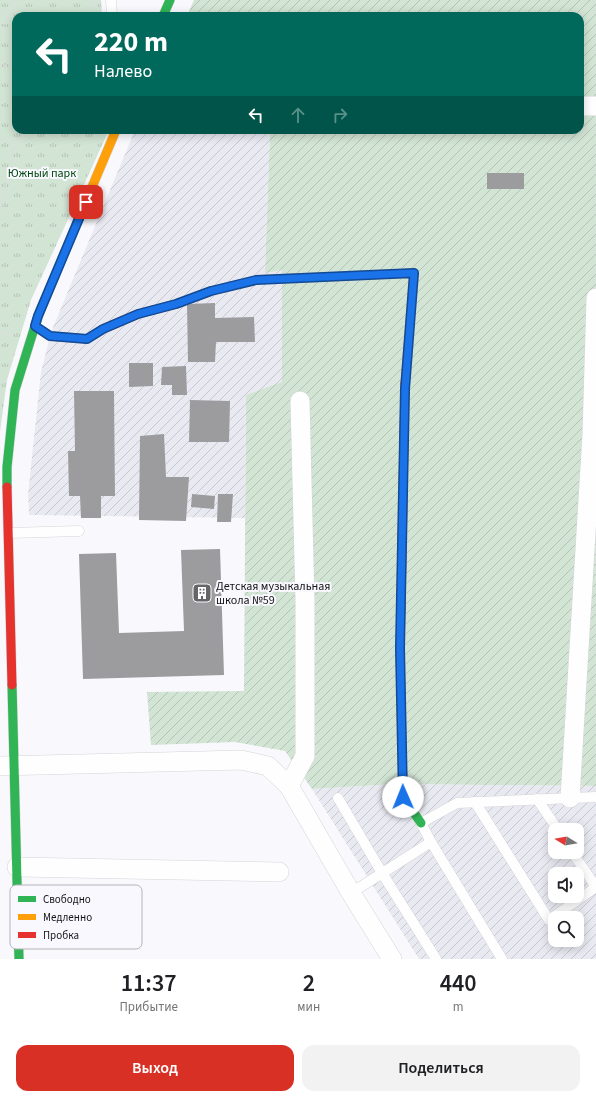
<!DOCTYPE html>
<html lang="ru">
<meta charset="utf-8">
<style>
body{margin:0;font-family:"Source Sans 3",sans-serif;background:#f2f2f2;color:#202124;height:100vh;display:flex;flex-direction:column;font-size:15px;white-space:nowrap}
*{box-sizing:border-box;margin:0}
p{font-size:13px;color:#757577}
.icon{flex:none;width:22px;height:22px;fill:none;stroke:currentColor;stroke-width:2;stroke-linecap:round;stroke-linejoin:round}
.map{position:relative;height:959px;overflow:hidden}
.panel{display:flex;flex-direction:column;background:#fff;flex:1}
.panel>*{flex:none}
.banner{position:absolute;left:12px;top:12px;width:572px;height:122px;border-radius:12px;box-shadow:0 2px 10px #0003;background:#00695c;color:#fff;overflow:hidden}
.needle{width:26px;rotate:281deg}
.controls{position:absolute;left:548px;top:823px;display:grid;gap:8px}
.controls a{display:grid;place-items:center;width:36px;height:36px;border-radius:8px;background:#fff;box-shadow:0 2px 10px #0003;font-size:20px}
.pin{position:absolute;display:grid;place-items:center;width:34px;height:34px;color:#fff;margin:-17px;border-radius:8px;box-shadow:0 2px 6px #0006}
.me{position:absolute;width:44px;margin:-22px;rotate:359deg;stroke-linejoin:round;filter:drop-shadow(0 0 3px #0008)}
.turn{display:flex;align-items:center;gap:14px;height:84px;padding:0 16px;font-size:18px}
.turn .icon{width:52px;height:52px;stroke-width:2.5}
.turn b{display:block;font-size:28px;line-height:34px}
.lanes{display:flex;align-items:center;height:38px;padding:0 16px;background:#0003;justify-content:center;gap:20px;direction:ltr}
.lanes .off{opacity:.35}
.eta{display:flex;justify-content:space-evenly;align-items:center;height:68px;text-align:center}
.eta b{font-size:24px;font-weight:600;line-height:28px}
.button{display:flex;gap:8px;margin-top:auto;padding:8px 16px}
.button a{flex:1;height:46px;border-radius:12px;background:#d93025;color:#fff;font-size:16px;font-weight:600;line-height:46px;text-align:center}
.button a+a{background:#f2f2f2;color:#202124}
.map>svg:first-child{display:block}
</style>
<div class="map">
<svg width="596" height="959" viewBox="0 0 596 959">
<defs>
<pattern id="industrial-furrows" width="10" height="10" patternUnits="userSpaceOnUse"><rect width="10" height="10" fill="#e9e9f2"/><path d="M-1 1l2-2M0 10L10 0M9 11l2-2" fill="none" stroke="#c7c7cf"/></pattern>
<pattern id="park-tufts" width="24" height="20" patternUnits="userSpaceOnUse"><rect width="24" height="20" fill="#d2e4d4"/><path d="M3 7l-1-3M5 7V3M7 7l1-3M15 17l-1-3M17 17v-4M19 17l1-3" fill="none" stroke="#b4c3b5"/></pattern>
<pattern id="garden-furrows" width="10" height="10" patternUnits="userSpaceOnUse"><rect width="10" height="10" fill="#d2e4d4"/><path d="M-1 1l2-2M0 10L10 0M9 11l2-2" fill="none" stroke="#b4c3b5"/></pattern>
</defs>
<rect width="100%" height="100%" fill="#f9f9fd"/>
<g fill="url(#industrial-furrows)" fill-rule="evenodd">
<path d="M135 130H270L265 272 282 270V383L246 395 245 518 29 515 28 494 41 372 51 332Z"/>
<path d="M395 784 596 786V959H419L312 789ZM555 830H577V852H555ZM555 874H577V896H555ZM555 918H577V940H555Z"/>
</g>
<path fill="url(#park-tufts)" d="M0 0H101L102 16H16V130H109L31 300 7 380 0 432Z"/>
<path fill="url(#garden-furrows)" d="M194 0H596V786L395 784 312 789 285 751 235 742 151 745 147 692 244 691 246 395 282 382V270L265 273 270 130H580V16H187Z"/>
<g fill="#9c9c9f">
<rect x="487" y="173" width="37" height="16"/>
<path d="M215 303V318L254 317 255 342H216L215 362H188L187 304Z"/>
<path d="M129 363H153V386L129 387Z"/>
<path d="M186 366 187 395H172V385H161L162 367Z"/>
<path d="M74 391H114L115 496H101V518H81L80 496H69L68 451H75Z"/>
<path d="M190 400 230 401 229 442H189Z"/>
<path d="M164 434 166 477H189L186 521 139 520 140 436Z"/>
<path d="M192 494 215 496 214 509 191 507Z"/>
<path d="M218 494H233L231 522H217Z"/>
<path d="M220 549 224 675 83 679 79 554 116 553 119 633 184 631 181 550Z"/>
</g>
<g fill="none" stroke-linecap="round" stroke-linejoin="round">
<g stroke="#d5d5d8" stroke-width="11">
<g id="lane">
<path d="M111 0 112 16"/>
<path d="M9 533 79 531"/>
<path d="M338 798 382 873 436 959"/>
<path d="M537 799 558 830"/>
<path d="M475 802 549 920 596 887 572 852"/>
<path d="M431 842 502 959"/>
<path d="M351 893 431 842 421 823 457 803 596 797"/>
</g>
</g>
<g stroke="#d5d5d8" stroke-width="20">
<g id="street">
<path d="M580 106H596"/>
<path d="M0 766 241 760 268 766 289 786 351 893 392 959"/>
<path d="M289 786 305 756V601L300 401"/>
<path d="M570 798 592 434 596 298"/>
<path d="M17 867 279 872"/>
</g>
</g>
<g stroke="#d5d5d8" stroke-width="10">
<g id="fast">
<path d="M163 16 170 0"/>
<path d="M7 487V467L15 390 38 316 79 218"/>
<path d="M401 609 400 648 403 797 421 823"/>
<path d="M12 685 19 959"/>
</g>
</g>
<g stroke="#d5d5d8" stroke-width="10">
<g id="slow">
<path d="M79 218 116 130"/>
<path d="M240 284 256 280 414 273 405 383"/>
</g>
</g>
<g stroke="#d5d5d8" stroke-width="10">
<g id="jam">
<path d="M35 326 50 336 87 339 103 329 138 314 176 304 211 291 240 284"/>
<path d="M7 487 12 685"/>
<path d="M401 609 405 383"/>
</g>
</g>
<g stroke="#ddddde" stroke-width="2.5" stroke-dasharray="2 3" stroke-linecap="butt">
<path d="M89 16 97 0"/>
<path d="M0 33 16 0"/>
<path d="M0 64 16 70"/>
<path d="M0 211 15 143 24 130"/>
<path d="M0 331 13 335"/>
</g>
<use href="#lane" stroke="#fefeff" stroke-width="10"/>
<use href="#street" stroke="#fefeff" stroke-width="19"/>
<use href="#fast" stroke="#30b455" stroke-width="9"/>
<use href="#slow" stroke="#ff9f0a" stroke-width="9"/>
<use href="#jam" stroke="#e5322d" stroke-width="9"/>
</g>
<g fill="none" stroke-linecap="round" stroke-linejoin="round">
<g stroke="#114b97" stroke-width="10">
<path id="route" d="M86 202 38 316 35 326 50 336 87 339 103 329 138 314 176 304 211 291 256 280 414 273 405 389 400 648 403 797"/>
</g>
<use href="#route" stroke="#1a73e8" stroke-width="7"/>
</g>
<defs>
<g id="building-square" transform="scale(1)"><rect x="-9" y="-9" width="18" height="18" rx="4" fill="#656568" stroke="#f8f8fe"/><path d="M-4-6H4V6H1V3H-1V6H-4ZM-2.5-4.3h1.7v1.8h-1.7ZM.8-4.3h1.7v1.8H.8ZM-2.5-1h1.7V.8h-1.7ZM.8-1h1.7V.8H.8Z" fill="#fff"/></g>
</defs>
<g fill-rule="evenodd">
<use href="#building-square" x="202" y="593"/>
</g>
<g text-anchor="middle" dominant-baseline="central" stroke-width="4" stroke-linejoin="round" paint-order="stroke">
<g font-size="12" fill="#00490f" stroke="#f8f8fe">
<text x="42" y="173">Южный парк</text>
</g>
<g font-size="12" fill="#161618" stroke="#f8f8fe" text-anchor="start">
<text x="216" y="586">Детская музыкальная<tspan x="216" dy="14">школа №59</tspan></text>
</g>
</g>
<rect x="10" y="885" width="132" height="64" rx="6" fill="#f8f8fe" stroke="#b4b4b9" stroke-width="1"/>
<rect x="18" y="896" width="18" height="6" fill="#30b455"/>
<rect x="18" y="914" width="18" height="6" fill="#ff9f0a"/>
<rect x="18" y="932" width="18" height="6" fill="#e5322d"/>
<g font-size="11" fill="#161618">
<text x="43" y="903">Свободно</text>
<text x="43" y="921">Медленно</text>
<text x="43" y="939">Пробка</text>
</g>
</svg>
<div class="controls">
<a><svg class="needle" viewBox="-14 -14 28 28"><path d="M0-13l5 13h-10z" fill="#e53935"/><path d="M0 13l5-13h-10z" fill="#757577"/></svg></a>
<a><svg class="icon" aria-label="sound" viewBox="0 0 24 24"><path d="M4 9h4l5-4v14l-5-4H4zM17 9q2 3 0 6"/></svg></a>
<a><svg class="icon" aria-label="search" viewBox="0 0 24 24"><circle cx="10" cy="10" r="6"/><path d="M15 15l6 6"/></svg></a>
</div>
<div class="pin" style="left:86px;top:202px;background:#d93025"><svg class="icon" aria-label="arrive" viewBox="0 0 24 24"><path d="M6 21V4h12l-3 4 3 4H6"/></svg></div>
<svg class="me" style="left:403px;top:797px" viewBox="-20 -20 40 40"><circle r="19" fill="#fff"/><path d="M0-13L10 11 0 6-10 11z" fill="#1a73e8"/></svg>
<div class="banner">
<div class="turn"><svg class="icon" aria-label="left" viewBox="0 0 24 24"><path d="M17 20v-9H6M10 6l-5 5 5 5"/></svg><div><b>220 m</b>Налево</div></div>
<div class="lanes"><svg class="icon" aria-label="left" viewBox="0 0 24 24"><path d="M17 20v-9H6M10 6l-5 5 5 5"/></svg><svg class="icon off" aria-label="ahead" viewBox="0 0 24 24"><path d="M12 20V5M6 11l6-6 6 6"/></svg><svg class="icon off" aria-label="right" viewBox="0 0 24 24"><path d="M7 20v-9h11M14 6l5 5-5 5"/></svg></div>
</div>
</div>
<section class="panel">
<div class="eta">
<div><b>11:37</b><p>Прибытие</p></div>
<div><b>2</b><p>мин</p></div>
<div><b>440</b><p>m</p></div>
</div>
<div class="button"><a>Выход</a><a>Поделиться</a></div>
</section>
